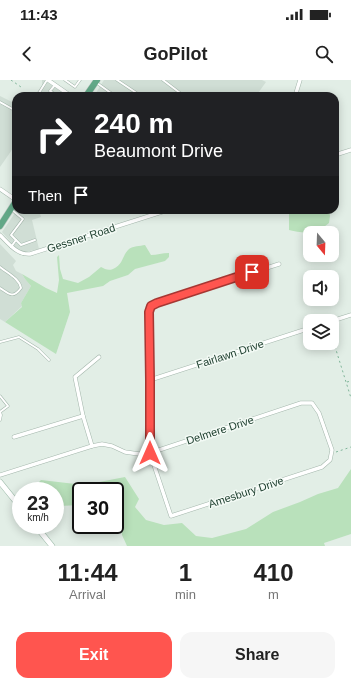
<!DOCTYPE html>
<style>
body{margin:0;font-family:Helvetica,sans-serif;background:#f6f6f6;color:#222;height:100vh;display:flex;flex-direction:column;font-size:15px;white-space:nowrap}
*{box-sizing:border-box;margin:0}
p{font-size:13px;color:#767676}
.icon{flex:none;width:22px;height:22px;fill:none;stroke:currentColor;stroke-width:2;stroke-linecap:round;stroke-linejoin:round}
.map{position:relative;height:466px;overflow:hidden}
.details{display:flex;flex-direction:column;background:#fff;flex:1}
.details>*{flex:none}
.banner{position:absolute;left:12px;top:12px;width:327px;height:122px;border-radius:12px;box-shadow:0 2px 10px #0003;background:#202124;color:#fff;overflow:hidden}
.needle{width:26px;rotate:161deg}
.tools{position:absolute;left:303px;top:146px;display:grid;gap:8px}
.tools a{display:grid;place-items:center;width:36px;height:36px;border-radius:8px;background:#fff;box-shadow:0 2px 10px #0003;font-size:20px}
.speed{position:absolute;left:12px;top:402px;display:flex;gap:8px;font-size:20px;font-weight:700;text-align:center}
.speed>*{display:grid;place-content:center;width:52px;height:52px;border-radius:50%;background:#fff;box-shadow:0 2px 10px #0003;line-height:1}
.speed small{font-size:10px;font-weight:400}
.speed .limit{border:2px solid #111;border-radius:6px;background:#fff;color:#111}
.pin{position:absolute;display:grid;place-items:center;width:34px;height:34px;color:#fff;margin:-17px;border-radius:8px;box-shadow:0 2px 6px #0006}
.me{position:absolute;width:44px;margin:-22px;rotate:0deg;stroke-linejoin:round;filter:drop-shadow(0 0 3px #0008)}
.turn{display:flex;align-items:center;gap:14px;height:84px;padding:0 16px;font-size:18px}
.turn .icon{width:52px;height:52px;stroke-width:2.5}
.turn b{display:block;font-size:28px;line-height:34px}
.then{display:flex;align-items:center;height:38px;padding:0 16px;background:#0003;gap:8px;font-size:15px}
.eta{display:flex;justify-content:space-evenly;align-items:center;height:68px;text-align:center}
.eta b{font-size:24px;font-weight:700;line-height:28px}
.button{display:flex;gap:8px;margin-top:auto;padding:8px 16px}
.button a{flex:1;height:46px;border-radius:12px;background:#ff554f;color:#fff;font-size:16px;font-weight:700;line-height:46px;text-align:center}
.button a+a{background:#f6f6f6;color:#222}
.status{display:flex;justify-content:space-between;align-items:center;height:28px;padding:0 20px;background:#fff;direction:ltr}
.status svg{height:11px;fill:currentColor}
header{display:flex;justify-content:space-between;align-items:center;height:52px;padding:0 16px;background:#fff;font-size:18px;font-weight:700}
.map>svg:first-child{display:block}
</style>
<div class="status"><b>11:43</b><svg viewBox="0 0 49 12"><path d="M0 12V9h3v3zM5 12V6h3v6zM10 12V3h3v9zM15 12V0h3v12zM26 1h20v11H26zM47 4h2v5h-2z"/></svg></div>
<header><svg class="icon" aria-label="back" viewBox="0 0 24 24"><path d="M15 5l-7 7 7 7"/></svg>GoPilot<svg class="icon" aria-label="search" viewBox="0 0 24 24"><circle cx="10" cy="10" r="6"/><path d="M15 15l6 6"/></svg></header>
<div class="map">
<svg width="351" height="466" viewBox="0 0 351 466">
<rect width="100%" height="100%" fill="#e2eee6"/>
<g fill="#d0ded5">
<path d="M42 0H44L68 16H34L42 6Z"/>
<path d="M104 0H262L266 2 256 16H227L222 12 216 16H94Z"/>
<path d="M0 16 16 24V64L0 87Z"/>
<path d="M17 130H39L41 137 32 140 39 169 25 172 21 171 16 168 2 152Z"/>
<path d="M0 164 16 181 13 185 16 191 22 194 25 199 31 206 21 223 22 226 5 242 0 239Z"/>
</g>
<g fill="#b9e1bb">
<path d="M289 130H329L330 136 329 143C315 154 305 154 289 150Z"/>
<path d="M145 165 151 175C157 175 162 173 169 173V177L165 181 135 189 128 195 110 201 103 206 67 213 70 232 56 274 5 242 22 227 21 223 31 206 25 199 22 194 46 208 57 213 59 200 57 177 59 175 60 189 63 199 78 203 89 197 101 187C105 189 108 191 113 189 124 184 121 177 129 169 133 166 140 166 145 165Z"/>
<path d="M351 389V454L324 463 325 466H127L122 455 120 442 115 436V411H81V425L59 426 55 424V411H41L38 403 41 400 84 405 125 397 139 419 135 427 146 440 164 445 182 443 196 456 212 458 246 449 273 432 300 422 318 414 338 408Z"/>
</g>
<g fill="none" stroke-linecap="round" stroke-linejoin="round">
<g stroke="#a4b7ac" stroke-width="3">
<g id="lane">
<path d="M65 0 75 7 80 0"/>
<path d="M117 0 141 16"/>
<path d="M163 0 184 16"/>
<path d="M97 3 115 16"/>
<path d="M55 5 50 11 58 16"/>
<path d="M37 16 47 0"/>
<path d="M0 22 16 31"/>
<path d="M12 130 23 139 11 155 21 165 35 160"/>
<path d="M11 167 16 160"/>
<path d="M0 208C9 214 13 219 21 208 19 198 7 193 0 187"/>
<path d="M0 262 19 257 38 269 49 280"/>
<path d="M0 316 8 326 0 332 1 335 0 340"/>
</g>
</g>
<g stroke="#a4b7ac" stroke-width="4.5">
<g id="street">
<path d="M48 0 71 16"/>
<path d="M296 13 300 0"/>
<path d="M335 75 351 70"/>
<path d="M0 109 16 120"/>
<path d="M0 155C9 164 17 175 30 174L168 130"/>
<path d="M332 241 351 235"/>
<path d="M150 300 310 248"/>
<path d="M14 357 83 336"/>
<path d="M92 366 83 336 75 297 99 277"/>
<path d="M0 395 92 366 102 364 112 366 125 372 139 374 150 373 301 323H312L319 333 332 370 330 380 322 387 171 436 150 373V300L149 232 151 227 157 223 279 184"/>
</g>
</g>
<g stroke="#a2beae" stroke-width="6">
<g id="secondary">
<path d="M0 402 21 428"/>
<path d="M35 445 52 466"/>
</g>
</g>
<g stroke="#c1cac5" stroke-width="7">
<g id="primary">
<path d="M86 16 97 0"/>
<path d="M0 146 16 121"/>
</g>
</g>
<g stroke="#7fb599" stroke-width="1" stroke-dasharray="2 3" stroke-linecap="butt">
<path d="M11 0 21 7"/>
<path d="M332 257 351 318"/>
<path d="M347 302 351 301"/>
<path d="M336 372 351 367"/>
</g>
<use href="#lane" stroke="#fff" stroke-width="2"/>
<use href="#street" stroke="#fff" stroke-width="3.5"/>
<use href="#secondary" stroke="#fff" stroke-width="5"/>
<use href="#primary" stroke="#62a887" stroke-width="6"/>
</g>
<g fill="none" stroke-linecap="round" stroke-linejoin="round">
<g stroke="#a63733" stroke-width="10">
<path id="route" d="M150 373V300L149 232 151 226 157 223 252 192"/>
</g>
<use href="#route" stroke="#ff554f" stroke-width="7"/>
</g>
<g text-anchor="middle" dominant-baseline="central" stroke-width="3" stroke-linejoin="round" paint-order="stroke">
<g font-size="11" fill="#204131" stroke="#f3faf5">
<text transform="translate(81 158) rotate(-18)">Gessner Road</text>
<text transform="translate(230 274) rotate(-18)">Fairlawn Drive</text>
<text transform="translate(220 350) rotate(-18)">Delmere Drive</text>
<text transform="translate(246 412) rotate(-18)">Amesbury Drive</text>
</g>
</g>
</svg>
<div class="tools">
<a><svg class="needle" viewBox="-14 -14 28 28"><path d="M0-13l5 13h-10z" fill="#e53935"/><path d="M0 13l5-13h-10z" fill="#767676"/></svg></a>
<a><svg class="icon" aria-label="sound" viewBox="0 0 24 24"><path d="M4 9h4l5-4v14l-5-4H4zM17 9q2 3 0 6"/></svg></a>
<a><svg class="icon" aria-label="layers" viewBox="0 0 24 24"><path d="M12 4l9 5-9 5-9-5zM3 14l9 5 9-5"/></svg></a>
</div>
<div class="speed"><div>23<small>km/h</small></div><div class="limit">30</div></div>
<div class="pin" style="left:252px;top:192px;background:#d93025"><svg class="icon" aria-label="arrive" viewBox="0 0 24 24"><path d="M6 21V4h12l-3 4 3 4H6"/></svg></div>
<svg class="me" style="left:150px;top:373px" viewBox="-20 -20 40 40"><path d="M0-17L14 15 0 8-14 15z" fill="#ff554f" stroke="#fff" stroke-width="4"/></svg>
<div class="banner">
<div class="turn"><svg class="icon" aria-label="right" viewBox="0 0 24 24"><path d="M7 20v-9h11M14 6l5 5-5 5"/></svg><div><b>240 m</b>Beaumont Drive</div></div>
<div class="then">Then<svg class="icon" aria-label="arrive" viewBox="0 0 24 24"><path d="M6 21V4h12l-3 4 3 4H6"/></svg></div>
</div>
</div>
<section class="details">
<div class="eta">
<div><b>11:44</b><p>Arrival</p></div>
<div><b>1</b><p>min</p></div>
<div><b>410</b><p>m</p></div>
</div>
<div class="button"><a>Exit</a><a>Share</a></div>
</section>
